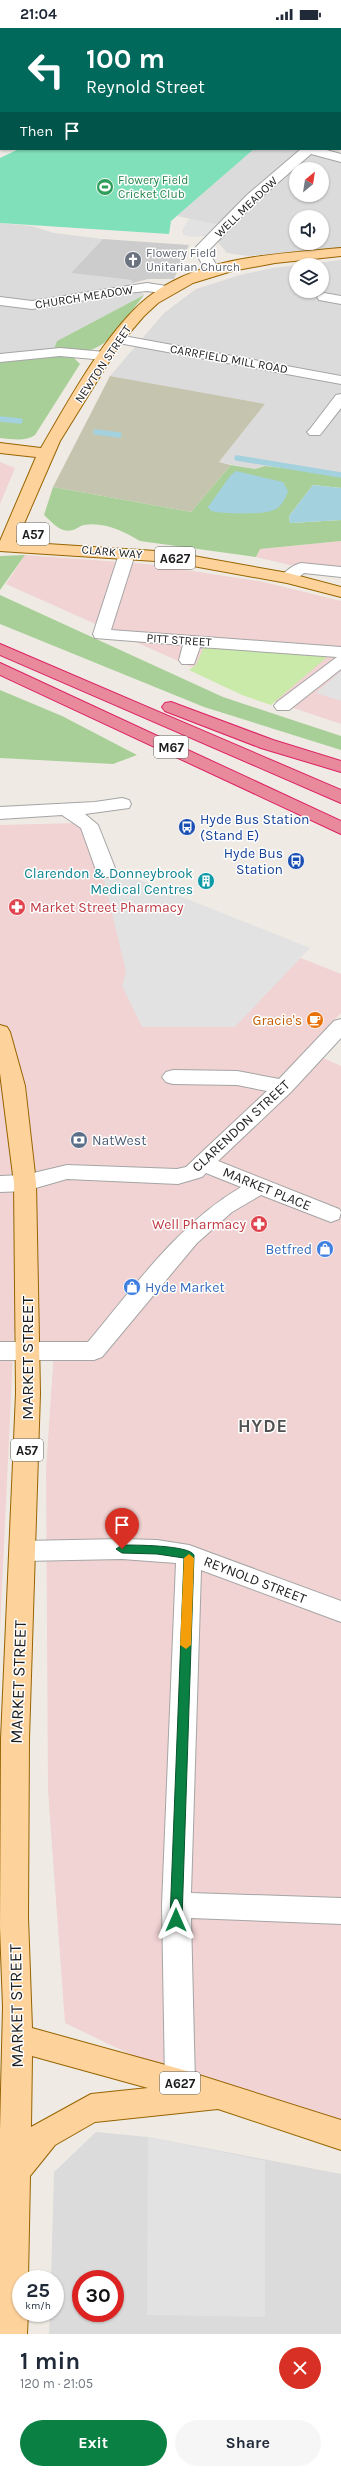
<!DOCTYPE html>
<meta charset="utf-8">
<style>
body{margin:0;font-family:Karla,sans-serif;background:#f6f6f7;color:#1f2937;height:100vh;display:flex;flex-direction:column;font-size:15px;white-space:nowrap}
*{box-sizing:border-box;margin:0}
p{font-size:13px;color:#747a83}
.icon{flex:none;width:22px;height:22px;fill:none;stroke:currentColor;stroke-width:2;stroke-linecap:round;stroke-linejoin:round}
.map{position:relative;height:2306px;overflow:hidden}
.side{display:flex;flex-direction:column;background:#fff;flex:1}
.side>*{flex:none}
.top-card{position:absolute;left:0px;top:0px;width:341px;height:122px;box-shadow:0 1px 3px #0004;background:#00695c;color:#fff;overflow:hidden}
.needle{width:26px;rotate:30deg}
.tools{position:absolute;left:289px;top:134px;display:grid;gap:8px}
.tools a{display:grid;place-items:center;width:40px;height:40px;border-radius:50%;background:#fff;box-shadow:0 1px 3px #0004;font-size:20px}
.speed{position:absolute;left:12px;top:2242px;display:flex;gap:8px;font-size:20px;font-weight:700;text-align:center}
.speed>*{display:grid;place-content:center;width:52px;height:52px;border-radius:50%;background:#fff;box-shadow:0 1px 3px #0004;line-height:1}
.speed small{font-size:10px;font-weight:400}
.speed .limit{border:6px solid #d22;background:#fff;color:#111}
.pin{position:absolute;display:grid;place-items:center;width:34px;height:34px;color:#fff;margin:-41px -17px;border-radius:50% 50% 50% 0;rotate:-45deg;box-shadow:0 0 4px #0007}
.pin .icon{rotate:45deg}
.me{position:absolute;width:44px;margin:-22px;rotate:0deg;stroke-linejoin:round;filter:drop-shadow(0 0 3px #0008)}
.turn{display:flex;align-items:center;gap:14px;height:84px;padding:0 20px;font-size:18px}
.turn .icon{width:52px;height:52px;stroke-width:2.5}
.turn b{display:block;font-size:28px;line-height:34px}
.then{display:flex;align-items:center;height:38px;padding:0 20px;background:#0003;gap:8px;font-size:15px}
.round{display:grid;place-items:center;flex:none;width:42px;height:42px;border-radius:21px;background:#f6f6f7}
.headline{display:flex;align-items:center;justify-content:space-between;height:68px;padding:0 20px}
h1{font-size:24px;font-weight:700;line-height:30px}
.action{display:flex;gap:8px;margin-top:auto;padding:8px 20px}
.action a{flex:1;height:46px;border-radius:24px;background:#0b8043;color:#fff;font-size:16px;font-weight:700;line-height:46px;text-align:center}
.action a+a{background:#f6f6f7;color:#1f2937}
.status{display:flex;justify-content:space-between;align-items:center;height:28px;padding:0 20px;background:#fff;direction:ltr}
.status svg{height:11px;fill:currentColor}
.map>svg:first-child{display:block}
</style>
<div class="status"><b>21:04</b><svg viewBox="0 0 49 12"><path d="M0 12V9h3v3zM5 12V6h3v6zM10 12V3h3v9zM15 12V0h3v12zM26 1h20v11H26zM47 4h2v5h-2z"/></svg></div>
<div class="map">
<svg width="341" height="2306" viewBox="0 0 341 2306">
<rect width="100%" height="100%" fill="#efebe4"/>
<g fill="#dcdbdb" fill-rule="evenodd">
<path d="M129 0H341V47L340 1H127Z"/>
<path d="M254 121H291L341 133V220L248 228 227 225 217 213 232 200 177 188ZM296 141H322V167H296ZM296 189H322V215H296Z"/>
<path d="M0 195 32 198 54 205 103 211 71 245 131 252 144 267 57 313 54 321 0 330Z"/>
<path d="M341 232V447L265 438 255 441 219 434 265 376 110 348 164 285 196 261 240 247 273 240ZM296 237H322V263H296Z"/>
<path d="M96 2104 148 2109 341 2146V2306H49L50 2285H55V2251H51L54 2144ZM81 2251H115V2285H81Z"/>
</g>
<g fill="#f0d3d2">
<path d="M0 434 15 440 0 476Z"/>
<path d="M341 513V549L256 529 260 521Z"/>
<path d="M25 527 147 536 264 554 341 573V696L252 666 6 556Z"/>
<path d="M78 795 93 834 151 870 341 946V985L306 1022 341 1038V2106L229 2074 65 1995 48 1763 46 1442 54 1322 14 1305 0 1602V797Z"/>
</g>
<path fill="#ccc" d="M103 211 189 217 174 251H148L133 255 131 252 71 245Z"/>
<path fill="#c4c4af" d="M110 348 265 376 219 434 231 437 191 484 53 459Z"/>
<path fill="#c9eaa9" d="M214 617 327 629 271 677 242 667 189 642 196 637 204 619Z"/>
<g fill="#a8cf98">
<path d="M144 267C133 281 118 304 104 315 95 322 84 323 74 330L80 336 35 407C25 414 12 411 0 410V330L54 321 57 313Z"/>
<path d="M231 437 255 441 265 438 341 447V460L313 457 289 488 290 495 341 492V513L260 521 256 529 140 513C126 504 103 493 84 497 81 497 77 501 73 502 61 506 52 494 44 487L53 459 191 484Z"/>
<path d="M25 527 0 562V528Z"/>
<path d="M0 567 223 669 341 708V722L204 679 0 596Z"/>
<path d="M0 662 62 688 137 727 113 736 0 730Z"/>
</g>
<path fill="#80e0ba" d="M19 121H254L171 193 169 206 0 195V130Z"/>
<g fill="#e2e2e2">
<path d="M189 191 220 197 206 208 192 209 183 207 182 203Z"/>
<path d="M341 643V673L316 665Z"/>
<path d="M100 836 310 920 235 999H142L122 958 126 943Z"/>
<path d="M148 2109 265 2133V2289L147 2287Z"/>
</g>
<g fill="#a3d1de">
<path d="M236 443 283 454 288 463C285 471 282 478 274 482 263 487 222 486 211 483L208 479 230 448Z"/>
<path d="M313 457 341 460V492L290 495 289 488Z"/>
</g>
<g fill="none" stroke-linecap="round" stroke-linejoin="round">
<g stroke="#a3d1de" stroke-width="5.5">
<path d="M0 391 20 393"/>
<path d="M96 404 119 407"/>
<path d="M237 430 341 447"/>
</g>
<g stroke="#a5a5a5" stroke-width="2">
<g id="minor">
<path d="M160 0H172L173 1H161Z"/>
<path d="M315 0H331L332 1H316Z"/>
<rect x="0" y="75" width="1" height="8"/>
<rect x="0" y="105" width="1" height="8"/>
<path d="M301 121H323L341 126V134L311 126 257 173 208 223 220 243 218 246H208L194 222 196 219 247 167Z"/>
<path d="M147 255 173 259 175 262 168 266 147 263 127 265 32 281 0 277V269L32 273Z"/>
<path d="M324 265 341 268V276L319 272 317 269Z"/>
<path d="M118 307 341 348V356L113 314 111 311Z"/>
<path d="M60 320 105 324 112 328 105 332 60 328 0 334V326Z"/>
<path d="M341 366V380L320 407H310L307 404 310 401 336 367Z"/>
<path d="M127 521 135 526 111 602 341 619V641L289 682H277L274 678 277 674 337 629 200 619 194 636H182L179 632 183 617 95 610 93 606 119 526Z"/>
<path d="M301 535 341 539V549L304 545 294 553H282L280 550C285 543 293 537 301 535Z"/>
<path d="M122 770 129 772 131 776 129 780 85 786 98 797 117 845 114 849H100L97 845 81 800 62 787 0 791V779L95 774Z"/>
<path d="M341 991V1010L291 1064 218 1133 339 1181 341 1184 339 1191 331 1194 323 1191 261 1167 232 1184 197 1215 102 1329 94 1332H0V1314H88C135 1258 177 1197 241 1159L206 1145 202 1149 178 1156 67 1151 25 1163 0 1164V1148L25 1147 67 1137 177 1141 186 1139 267 1063 237 1057 173 1056 166 1054 162 1049 166 1044 173 1042 237 1043 279 1051 334 993Z"/>
<path d="M122 1511 157 1512 189 1517 341 1573V1594L201 1542 191 1865 341 1870V1896L191 1890 195 2055 191 2065 180 2069 169 2065 165 2055 162 1877 176 1535 122 1531 23 1533 14 1530 10 1523 14 1516 23 1513Z"/>
</g>
</g>
<g stroke="#986400" stroke-width="2">
<g id="major">
<path d="M341 220V228L275 235 232 243 193 255 158 275 144 288 120 316 60 413 16 514 171 524 288 545 341 559V569L287 555 171 534 0 523V513L36 429 0 425V415L41 420C68 374 106 303 147 270 199 228 277 226 341 220Z"/>
<path d="M0 997 7 999 10 1004 25 1058 36 1155 40 1365 29 1711 28 1889 32 2000 180 2041 341 2092V2122L218 2081 95 2094 55 2117 30 2148 28 2251H21V2285H28L27 2306H0V2102L3 1979 0 1899 1 1711 16 1365 14 1155 0 1045ZM32 2028 148 2060 91 2066 31 2099Z"/>
</g>
</g>
<g stroke="#dc2163" stroke-width="2">
<g id="highway">
<path d="M0 616 341 762V775L0 627Z"/>
<path d="M0 635 341 793V806L0 647Z"/>
<path d="M171 674 273 712 341 733V744L261 720 165 683 162 679 165 675Z"/>
</g>
</g>
<use href="#minor" fill="#fff" fill-rule="evenodd"/>
<use href="#major" fill="#fdd29b" fill-rule="evenodd"/>
<use href="#highway" fill="#e88a9c" fill-rule="evenodd"/>
<g stroke="#6c6c6c" stroke-width="3">
<g id="rail">
<path d="M102 1 104 0"/>
<path d="M112 1 114 0"/>
</g>
</g>
<use href="#rail" stroke="#fff" stroke-width="2" stroke-dasharray="5.5" stroke-linecap="butt"/>
</g>
<path fill="#0b8043" stroke="#07532c" d="M122 1517C134 1517 189 1517 194 1527L182 1892 176 1897 170 1892 184 1530 157 1526 122 1525 116 1521Z"/>
<path fill="#f59e0b" d="M189 1526 194 1530 191 1617 186 1621 180 1617 184 1530Z"/>
<defs>
<g id="stadium-disc" transform="scale(0.9)"><circle r="9.5" fill="#2e9e5b" stroke="#fff"/><path d="M0-5a6.5 5 0 1 0 0 10a6.5 5 0 1 0 0-10ZM-3.5-1.8h7v3.6h-7Z" fill="#fff"/></g>
<g id="church-disc" transform="scale(0.9)"><circle r="9.5" fill="#6b7280" stroke="#fff"/><path d="M-1.2-6h2.4v3.5h3.3v2.4h-3.3V6h-2.4V-.1h-3.3v-2.4h3.3Z" fill="#fff"/></g>
<g id="bus-disc" transform="scale(0.9)"><circle r="9.5" fill="#1a4fb4" stroke="#fff"/><path d="M-5-6H5V4H4V6H2V4H-2V6H-4V4H-5ZM-3.5-4V0h7V-4ZM-3.5 1.2v1.5H-2V1.2ZM2 1.2v1.5H3.5V1.2Z" fill="#fff"/></g>
<g id="building-disc" transform="scale(0.9)"><circle r="9.5" fill="#0f9aa8" stroke="#fff"/><path d="M-4-6H4V6H1V3H-1V6H-4ZM-2.5-4.3h1.7v1.8h-1.7ZM.8-4.3h1.7v1.8H.8ZM-2.5-1h1.7V.8h-1.7ZM.8-1h1.7V.8H.8Z" fill="#fff"/></g>
<g id="pharmacy-disc" transform="scale(0.9)"><circle r="9.5" fill="#e0444e" stroke="#fff"/><path d="M-2-6h4v4h4v4h-4v4h-4v-4h-4v-4h4Z" fill="#fff"/></g>
<g id="cafe-disc" transform="scale(0.9)"><circle r="9.5" fill="#e8710a" stroke="#fff"/><path d="M-5.5-4.5H6V0H3Q3 3.5 0 3.5H-2.5Q-5.5 3.5-5.5 0ZM3-3.2v2h1.7v-2ZM-6 4.5H4V6H-6Z" fill="#fff"/></g>
<g id="bank-disc" transform="scale(0.9)"><circle r="9.5" fill="#5c6f8a" stroke="#fff"/><path d="M-6-4H6V4H-6ZM0-2.3a2.3 2.3 0 1 0 0 4.6a2.3 2.3 0 1 0 0-4.6Z" fill="#fff"/></g>
<g id="shop-disc" transform="scale(0.9)"><circle r="9.5" fill="#3f7fe0" stroke="#fff"/><path d="M-5-2.5h2.3a2.7 3.5 0 0 1 5.4 0H5L5.5 6h-11ZM-1.5-2.5h3a1.5 2.3 0 0 0-3 0Z" fill="#fff"/></g>
</defs>
<g fill-rule="evenodd">
<use href="#stadium-disc" x="105" y="159"/>
<use href="#church-disc" x="133" y="232"/>
<use href="#bus-disc" x="187" y="799"/>
<use href="#bus-disc" x="296" y="833"/>
<use href="#building-disc" x="206" y="853"/>
<use href="#pharmacy-disc" x="17" y="879"/>
<use href="#cafe-disc" x="315" y="992"/>
<use href="#bank-disc" x="79" y="1112"/>
<use href="#pharmacy-disc" x="259" y="1196"/>
<use href="#shop-disc" x="325" y="1221"/>
<use href="#shop-disc" x="132" y="1259"/>
</g>
<g text-anchor="middle" dominant-baseline="central" stroke-width="3" stroke-linejoin="round" paint-order="stroke">
<g font-size="12" fill="#27864d" stroke="#fff" text-anchor="start">
<text x="118" y="152">Flowery Field<tspan x="118" dy="14">Cricket Club</tspan></text>
</g>
<g font-size="12" fill="#1e1e1e" stroke="#fff">
<text transform="translate(246 179) rotate(-44)">WELL MEADOW</text>
<text transform="translate(84 269) rotate(-9)">CHURCH MEADOW</text>
<text transform="translate(229 331) rotate(10)">CARRFIELD MILL ROAD</text>
<text transform="translate(103 336) rotate(-56)">NEWTON STREET</text>
<text transform="translate(112 524) rotate(5)">CLARK WAY</text>
<text transform="translate(179 612) rotate(4)">PITT STREET</text>
</g>
<g font-size="12" fill="#5b616d" stroke="#fff" text-anchor="start">
<text x="146" y="225">Flowery Field<tspan x="146" dy="14">Unitarian Church</tspan></text>
</g>
<g fill="#fff" stroke="#626262" stroke-width="1">
<rect x="17" y="495" width="32" height="22" rx="3"/>
<rect x="155" y="519" width="40" height="22" rx="3"/>
<rect x="154" y="708" width="34" height="22" rx="3"/>
<rect x="11" y="1411" width="32" height="22" rx="3"/>
<rect x="160" y="2044" width="40" height="22" rx="3"/>
</g>
<g font-size="13" font-weight="bold" fill="#1e1e1e">
<text x="33" y="506">A57</text>
<text x="175" y="530">A627</text>
<text x="171" y="719">M67</text>
<text x="27" y="1422">A57</text>
<text x="180" y="2055">A627</text>
</g>
<g font-size="14" fill="#164399" stroke="#fff" text-anchor="start">
<text x="200" y="791">Hyde Bus Station<tspan x="200" dy="16">(Stand E)</tspan></text>
<text x="283" y="825" text-anchor="end">Hyde Bus<tspan x="283" dy="16">Station</tspan></text>
</g>
<g font-size="14" fill="#0d838f" stroke="#fff" text-anchor="end">
<text x="193" y="845">Clarendon &amp; Donneybrook<tspan x="193" dy="16">Medical Centres</tspan></text>
</g>
<g font-size="14" fill="#be3a42" stroke="#fff" text-anchor="start">
<text x="30" y="879">Market Street Pharmacy</text>
<text x="246" y="1196" text-anchor="end">Well Pharmacy</text>
</g>
<g font-size="14" fill="#c56008" stroke="#fff" text-anchor="end">
<text x="302" y="992">Gracie's</text>
</g>
<g font-size="14" fill="#1e1e1e" stroke="#fff">
<text transform="translate(241 1098) rotate(-43)">CLARENDON STREET</text>
<text transform="translate(267 1161) rotate(22)">MARKET PLACE</text>
<text transform="translate(255 1552) rotate(21)">REYNOLD STREET</text>
</g>
<g font-size="14" fill="#4e5e75" stroke="#fff" text-anchor="start">
<text x="92" y="1112">NatWest</text>
</g>
<g font-size="14" fill="#366cbe" stroke="#fff" text-anchor="end">
<text x="312" y="1221">Betfred</text>
<text x="145" y="1259" text-anchor="start">Hyde Market</text>
</g>
<g font-size="17" fill="#1e1e1e" stroke="#fff">
<text transform="translate(27 1330) rotate(-90)">MARKET STREET</text>
<text transform="translate(18 1654) rotate(-88)">MARKET STREET</text>
<text transform="translate(16 1978) rotate(-91)">MARKET STREET</text>
</g>
<g font-size="18" font-weight="bold" letter-spacing="1" fill="#515151" stroke="#fff">
<text x="263" y="1398">HYDE</text>
</g>
</g>
</svg>
<div class="tools">
<a><svg class="needle" viewBox="-14 -14 28 28"><path d="M0-13l5 13h-10z" fill="#e53935"/><path d="M0 13l5-13h-10z" fill="#747a83"/></svg></a>
<a><svg class="icon" aria-label="sound" viewBox="0 0 24 24"><path d="M4 9h4l5-4v14l-5-4H4zM17 9q2 3 0 6"/></svg></a>
<a><svg class="icon" aria-label="layers" viewBox="0 0 24 24"><path d="M12 4l9 5-9 5-9-5zM3 14l9 5 9-5"/></svg></a>
</div>
<div class="speed"><div>25<small>km/h</small></div><div class="limit">30</div></div>
<div class="pin" style="left:122px;top:1521px;background:#d93025"><svg class="icon" aria-label="arrive" viewBox="0 0 24 24"><path d="M6 21V4h12l-3 4 3 4H6"/></svg></div>
<svg class="me" style="left:176px;top:1892px" viewBox="-20 -20 40 40"><path d="M0-17L14 15 0 8-14 15z" fill="#0b8043" stroke="#fff" stroke-width="4"/></svg>
<div class="top-card">
<div class="turn"><svg class="icon" aria-label="left" viewBox="0 0 24 24"><path d="M17 20v-9H6M10 6l-5 5 5 5"/></svg><div><b>100 m</b>Reynold Street</div></div>
<div class="then">Then<svg class="icon" aria-label="arrive" viewBox="0 0 24 24"><path d="M6 21V4h12l-3 4 3 4H6"/></svg></div>
</div>
</div>
<section class="side">
<div class="headline"><div><h1>1 min</h1><p>120 m · 21:05</p></div><a class="round" style="background:#d93025;color:#fff"><svg class="icon" aria-label="close" viewBox="0 0 24 24"><path d="M6 6l12 12M18 6L6 18"/></svg></a></div>
<div class="action"><a>Exit</a><a>Share</a></div>
</section>
